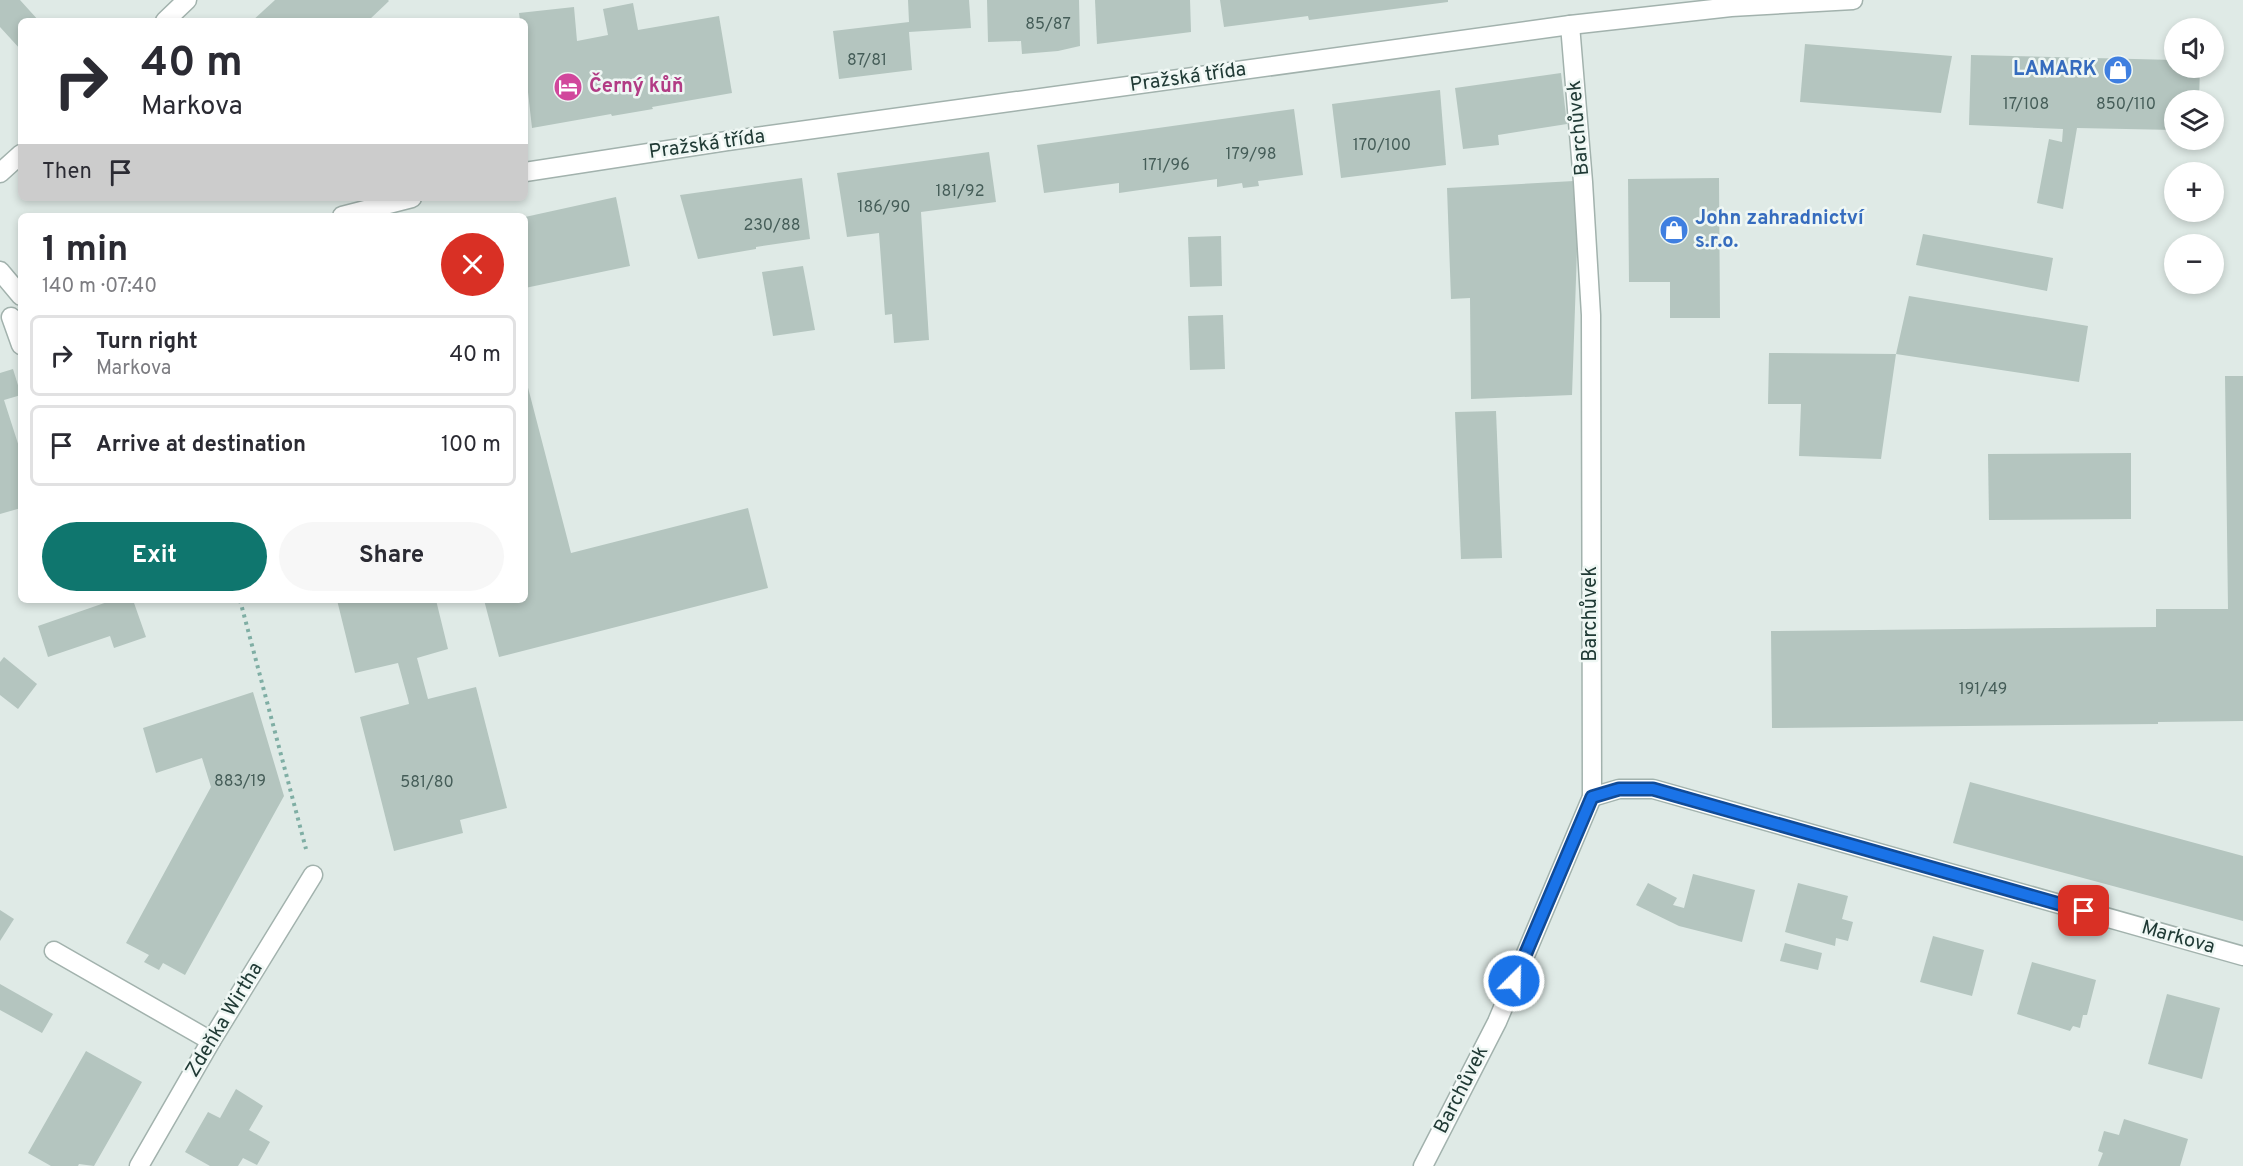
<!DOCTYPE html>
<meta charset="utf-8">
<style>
body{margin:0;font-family:Overpass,sans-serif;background:#f7f7f7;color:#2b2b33;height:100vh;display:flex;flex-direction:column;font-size:22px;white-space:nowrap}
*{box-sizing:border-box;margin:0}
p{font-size:20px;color:#7c7c81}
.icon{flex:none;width:33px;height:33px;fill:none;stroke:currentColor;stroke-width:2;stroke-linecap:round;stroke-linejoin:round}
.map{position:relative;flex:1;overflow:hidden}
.side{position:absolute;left:18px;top:213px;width:510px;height:390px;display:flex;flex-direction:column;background:#fff;border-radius:9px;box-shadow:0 3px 9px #0003}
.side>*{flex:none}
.hud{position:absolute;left:18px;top:18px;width:510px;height:183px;border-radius:9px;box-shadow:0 3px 9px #0003;background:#fff;color:#2b2b33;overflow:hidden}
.tools{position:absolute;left:2164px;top:18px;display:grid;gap:12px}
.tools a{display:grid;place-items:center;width:60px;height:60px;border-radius:50%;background:#fff;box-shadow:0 3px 9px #0003;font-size:30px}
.pin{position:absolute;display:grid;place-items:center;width:51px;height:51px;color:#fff;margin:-26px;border-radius:12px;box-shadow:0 3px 9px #0006}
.me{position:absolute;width:66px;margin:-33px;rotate:23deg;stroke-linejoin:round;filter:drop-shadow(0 0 4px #0008)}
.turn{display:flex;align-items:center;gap:21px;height:126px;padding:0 24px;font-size:27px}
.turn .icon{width:78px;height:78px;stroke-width:2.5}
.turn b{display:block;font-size:42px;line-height:51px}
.then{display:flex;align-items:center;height:57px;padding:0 24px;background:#0003;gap:12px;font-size:22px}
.round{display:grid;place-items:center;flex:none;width:63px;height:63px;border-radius:32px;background:#f7f7f7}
.summary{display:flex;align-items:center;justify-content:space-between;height:102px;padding:0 24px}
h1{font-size:36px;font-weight:700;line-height:45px}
.button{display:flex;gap:12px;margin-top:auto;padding:12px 24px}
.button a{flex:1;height:69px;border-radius:36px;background:#0f766e;color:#fff;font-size:24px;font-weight:700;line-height:69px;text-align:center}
.button a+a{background:#f7f7f7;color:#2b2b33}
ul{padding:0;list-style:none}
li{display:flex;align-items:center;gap:18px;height:81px;margin:0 12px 9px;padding:0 12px;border:3px solid #e1e1e2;border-radius:9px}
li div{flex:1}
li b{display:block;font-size:22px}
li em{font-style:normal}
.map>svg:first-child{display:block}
</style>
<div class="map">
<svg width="2243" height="1166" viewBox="0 0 2243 1166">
<rect width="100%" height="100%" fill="#dfeae6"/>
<g fill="#b4c5bf">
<path d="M0 0H20L39 21H21V50L0 27Z"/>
<path d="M275 0H388L389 1 368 21H252Z"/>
<path d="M908 0H969L971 28 909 32 912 70 839 79 833 31 909 22Z"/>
<path d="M987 0H1079L1080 46 1058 51 1022 54 1021 41 988 42Z"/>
<path d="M1095 0H1190L1191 32 1097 44Z"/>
<path d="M1220 0H1448V2L1309 20 1308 16 1224 27Z"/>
<path d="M633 3 638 30 719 16 732 93 652 107 653 109 612 116 611 114 532 128 525 65V21H520L519 13 574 7 577 41 608 35 603 9Z"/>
<path d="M1805 44 1952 56 1941 113 1800 102Z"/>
<path d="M1971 55 2175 60V68H2200L2199 100H2175V130L2077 128 2063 209 2037 203 2049 139 2062 142 2063 129 1969 125Z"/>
<path d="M1561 73 1567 124 1498 135 1499 145 1463 149 1455 88Z"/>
<path d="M1440 90 1446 165 1341 178 1332 104Z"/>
<path d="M1294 109 1303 175 1258 181 1259 186 1243 188 1242 183 1217 187V179L1119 193V183L1044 193 1037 145Z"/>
<path d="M989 152 996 202 921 212 929 340 894 343 892 314 885 315 879 233 847 237 837 173Z"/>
<path d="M802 178 810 239 756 247V249L698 259 680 195Z"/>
<path d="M1719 178 1720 318H1670V282H1629L1628 179Z"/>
<path d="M1574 181 1578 221 1572 395 1471 399 1470 298 1451 299 1447 188Z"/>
<path d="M616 197 630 266 525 288V217Z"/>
<path d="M1923 234 2053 258 2047 291 1916 265Z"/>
<path d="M1221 236 1222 286 1190 287 1188 237Z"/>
<path d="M803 266 815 330 773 336 762 272Z"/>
<path d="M1909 296 2088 326 2079 382 1896 354Z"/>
<path d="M1223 315 1225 369 1190 370 1188 316Z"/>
<path d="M1769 353 1896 354 1881 459 1799 456 1801 404H1768Z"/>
<path d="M13 369 21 395 4 400 21 453V508L0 514V373Z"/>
<path d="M525 376 571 553 748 508 768 588 499 657 484 600H525Z"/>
<path d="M2225 376H2243V721L2158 722V724L1772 728 1771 631 2156 627V609H2228Z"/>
<path d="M1496 411 1502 558 1461 559 1455 412Z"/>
<path d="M2131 453V519L1989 520 1988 454Z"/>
<path d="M113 600H133L146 637 114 648 110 636 48 657 38 626Z"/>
<path d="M337 600H436L448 649 417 658 428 699 476 687 507 808 460 820 463 833 394 851 360 717 409 704 408 699 398 663 355 673Z"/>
<path d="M4 657 37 684 18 709 0 695V662Z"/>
<path d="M253 692 284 796 185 975 163 963 159 970 144 962 149 955 126 943 211 787 202 758 156 773 143 728Z"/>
<path d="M1970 782 2243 856V921L1953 843Z"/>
<path d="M1693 874 1755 890 1742 942 1679 926 1636 905 1648 883 1677 898 1673 905 1684 908Z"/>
<path d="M1798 883 1848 896 1842 919 1853 922 1848 941 1836 938 1835 946 1785 932Z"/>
<path d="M0 910 14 919 0 941Z"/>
<path d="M1933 936 1984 950 1972 996 1920 982Z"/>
<path d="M1785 943 1822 953 1818 970 1780 961Z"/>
<path d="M2032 962 2096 980 2087 1015H2083L2080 1028 2073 1026 2070 1031 2017 1014Z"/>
<path d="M0 984 53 1014 42 1033 0 1010Z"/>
<path d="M2167 994 2220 1008 2202 1079 2148 1064Z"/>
<path d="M86 1051 142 1082 94 1166 79 1164 78 1166H51L28 1153Z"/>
<path d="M236 1089 263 1106 249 1130 270 1142 257 1165 243 1158 238 1166H210L185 1152 208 1112 220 1118Z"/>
<path d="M2124 1119 2188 1139 2180 1166H2098L2103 1153 2098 1151 2104 1131 2119 1135Z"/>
</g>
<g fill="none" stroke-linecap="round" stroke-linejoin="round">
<g stroke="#a2b2ad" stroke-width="21">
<g id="minor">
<path d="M165 21 187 0"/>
<path d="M525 172 727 141 1570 25 1731 7 1853 0"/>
<path d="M0 173 21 154"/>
<path d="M342 216 412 198"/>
<path d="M0 271 21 296"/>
<path d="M11 317 21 345"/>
<path d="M1592 797 1619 789H1653L2243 956"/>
<path d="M54 951 211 1041"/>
<path d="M139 1166 211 1041 313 875"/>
<path d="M1423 1166 1497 1022 1592 797 1591 315 1583 182 1570 25"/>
</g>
</g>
<path stroke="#7faea4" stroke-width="4" stroke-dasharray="3 4.5" stroke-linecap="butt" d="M240 600 306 849"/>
<use href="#minor" stroke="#fff" stroke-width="18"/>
</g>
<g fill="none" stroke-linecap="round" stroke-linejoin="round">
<g stroke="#114b97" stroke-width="15">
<path id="route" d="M1514 981 1592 797 1619 789H1653L2084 911"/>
</g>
<use href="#route" stroke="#1a73e8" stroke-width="10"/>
</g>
<defs>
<g id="shop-disc" transform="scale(1.5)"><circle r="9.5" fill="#3f7fe0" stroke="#eff7f4"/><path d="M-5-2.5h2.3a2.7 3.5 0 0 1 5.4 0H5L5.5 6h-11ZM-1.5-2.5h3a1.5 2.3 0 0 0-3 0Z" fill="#fff"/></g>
<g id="hotel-disc" transform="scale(1.5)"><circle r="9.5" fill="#d1479c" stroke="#eff7f4"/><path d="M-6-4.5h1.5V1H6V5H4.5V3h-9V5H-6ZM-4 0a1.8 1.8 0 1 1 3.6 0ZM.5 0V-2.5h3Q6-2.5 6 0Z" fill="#fff"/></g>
</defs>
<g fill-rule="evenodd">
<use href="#shop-disc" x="2118" y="70"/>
<use href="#hotel-disc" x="568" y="87"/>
<use href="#shop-disc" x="1674" y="230"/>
</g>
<g text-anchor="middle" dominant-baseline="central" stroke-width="5" stroke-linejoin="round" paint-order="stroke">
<g font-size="16" fill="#455d58">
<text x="1048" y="25">85/87</text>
<text x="867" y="61">87/81</text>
<text x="2026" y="105">17/108</text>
<text x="2126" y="105">850/110</text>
<text x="1382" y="146">170/100</text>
<text x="1251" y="155">179/98</text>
<text x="1166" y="166">171/96</text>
<text x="960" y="192">181/92</text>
<text x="884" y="208">186/90</text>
<text x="772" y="226">230/88</text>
<text x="1983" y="690">191/49</text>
<text x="240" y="782">883/19</text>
<text x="427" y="783">581/80</text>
</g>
<g font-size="20" font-weight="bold" fill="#366cbe" stroke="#eff7f4" text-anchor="end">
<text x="2097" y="70">LAMARK</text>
<text x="1695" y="219" text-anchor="start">John zahradnictví<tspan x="1695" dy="23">s.r.o.</tspan></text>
</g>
<g font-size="20" fill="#203a35" stroke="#eff7f4">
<text transform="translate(1188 78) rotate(-8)">Pražská třída</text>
<text transform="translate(1579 128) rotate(-95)">Barchůvek</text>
<text transform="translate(707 145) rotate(-8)">Pražská třída</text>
<text transform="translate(1591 614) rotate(-90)">Barchůvek</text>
<text transform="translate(2178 938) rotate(16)">Markova</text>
<text transform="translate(225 1020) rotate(-59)">Zdeňka Wirtha</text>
<text transform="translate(1462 1090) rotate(-63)">Barchůvek</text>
</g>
<g font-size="20" font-weight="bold" fill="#b23c85" stroke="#eff7f4" text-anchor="start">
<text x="589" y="87">Černý kůň</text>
</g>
</g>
</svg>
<div class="tools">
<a><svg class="icon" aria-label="sound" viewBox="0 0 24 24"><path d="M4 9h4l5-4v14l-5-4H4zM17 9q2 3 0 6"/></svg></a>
<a><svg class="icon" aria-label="layers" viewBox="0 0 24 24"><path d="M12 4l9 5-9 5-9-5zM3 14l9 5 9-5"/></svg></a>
<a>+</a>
<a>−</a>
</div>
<div class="pin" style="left:2084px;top:911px;background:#d93025"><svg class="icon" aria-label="arrive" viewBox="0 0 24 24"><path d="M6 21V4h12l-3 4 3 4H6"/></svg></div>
<svg class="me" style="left:1514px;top:981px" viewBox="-20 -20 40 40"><circle r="17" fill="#1a73e8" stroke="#fff" stroke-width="3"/><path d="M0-11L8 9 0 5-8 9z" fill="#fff"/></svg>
<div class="hud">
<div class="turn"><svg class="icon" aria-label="right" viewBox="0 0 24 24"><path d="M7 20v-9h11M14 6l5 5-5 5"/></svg><div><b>40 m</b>Markova</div></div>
<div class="then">Then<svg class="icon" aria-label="arrive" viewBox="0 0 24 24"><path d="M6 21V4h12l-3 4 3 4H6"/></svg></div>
</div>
<section class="side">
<div class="summary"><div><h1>1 min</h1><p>140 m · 07:40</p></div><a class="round" style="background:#d93025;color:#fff"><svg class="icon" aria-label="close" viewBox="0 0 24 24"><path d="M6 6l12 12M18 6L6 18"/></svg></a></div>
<ul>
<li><svg class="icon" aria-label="right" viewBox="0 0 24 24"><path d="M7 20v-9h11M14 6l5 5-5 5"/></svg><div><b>Turn right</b><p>Markova</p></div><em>40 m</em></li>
<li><svg class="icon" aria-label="arrive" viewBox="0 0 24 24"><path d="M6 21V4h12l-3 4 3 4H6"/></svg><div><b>Arrive at destination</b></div><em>100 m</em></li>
</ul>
<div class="button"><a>Exit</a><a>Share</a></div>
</section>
</div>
